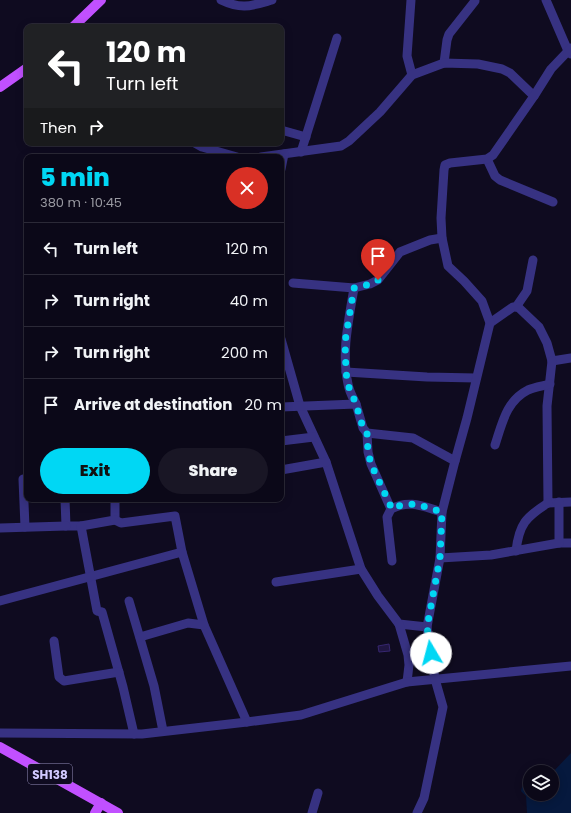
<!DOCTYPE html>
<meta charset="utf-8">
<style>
body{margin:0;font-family:Poppins,sans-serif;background:#191625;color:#f1f3f6;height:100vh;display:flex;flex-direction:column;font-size:15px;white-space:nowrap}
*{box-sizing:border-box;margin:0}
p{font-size:13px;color:#9a9aa2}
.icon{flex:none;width:22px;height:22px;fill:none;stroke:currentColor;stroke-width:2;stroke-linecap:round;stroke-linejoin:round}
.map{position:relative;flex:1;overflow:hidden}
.panel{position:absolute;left:24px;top:154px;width:260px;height:348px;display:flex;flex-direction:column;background:#0b0818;border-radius:8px;box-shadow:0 2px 10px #0003,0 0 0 1px #2b2937}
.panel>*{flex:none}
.hud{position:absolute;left:24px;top:24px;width:260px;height:122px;border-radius:8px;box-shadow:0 2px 10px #0003,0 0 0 1px #2b2937;background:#202124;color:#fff;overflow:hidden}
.tools{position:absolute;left:523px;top:765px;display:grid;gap:8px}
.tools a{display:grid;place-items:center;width:36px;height:36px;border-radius:50%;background:#0b0818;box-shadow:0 2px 10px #0003,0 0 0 1px #2b2937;font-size:20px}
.pin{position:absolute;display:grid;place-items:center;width:34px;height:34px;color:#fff;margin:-41px -17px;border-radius:50% 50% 50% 0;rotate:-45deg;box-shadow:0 0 4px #0007}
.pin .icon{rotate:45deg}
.me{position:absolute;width:44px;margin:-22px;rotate:352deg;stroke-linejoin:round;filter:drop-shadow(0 0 3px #0008)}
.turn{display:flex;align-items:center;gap:14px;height:84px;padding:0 16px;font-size:18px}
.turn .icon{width:52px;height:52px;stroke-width:2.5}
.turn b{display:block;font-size:28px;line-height:34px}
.then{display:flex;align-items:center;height:38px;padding:0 16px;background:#0003;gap:8px;font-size:15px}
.round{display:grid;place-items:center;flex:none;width:42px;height:42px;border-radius:21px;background:#191625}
.headline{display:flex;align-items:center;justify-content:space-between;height:68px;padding:0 16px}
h1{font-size:24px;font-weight:800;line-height:30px;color:#00d7f4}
.action{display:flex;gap:8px;margin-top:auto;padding:8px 16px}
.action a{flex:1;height:46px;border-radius:24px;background:#00d7f4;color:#111;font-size:16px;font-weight:800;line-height:46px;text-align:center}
.action a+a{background:#191625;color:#f1f3f6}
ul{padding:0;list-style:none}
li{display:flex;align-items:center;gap:12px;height:52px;padding:0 16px;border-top:1px solid #2b2937}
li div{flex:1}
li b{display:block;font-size:15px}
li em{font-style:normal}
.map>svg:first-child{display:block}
</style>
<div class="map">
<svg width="571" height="813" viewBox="0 0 571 813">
<rect width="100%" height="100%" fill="#0f0b20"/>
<path fill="#06193e" d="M571 753V813H527L526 796 521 791 523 783 530 786V794H552V773Z"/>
<path fill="#201642" stroke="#36266f" d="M389 644 390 651 379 652 378 646Z"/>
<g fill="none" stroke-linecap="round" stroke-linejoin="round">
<g stroke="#373282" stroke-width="9">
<path d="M221 0C242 10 251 6 272 0"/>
<path d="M411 0 407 56 412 75"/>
<path d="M546 0 568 51 571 54"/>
<path d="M444 63 447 40 449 34 475 1"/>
<path d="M281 130 306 137"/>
<path d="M195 143 202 147 237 157"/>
<path d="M301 152 337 38"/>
<path d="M261 157 341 146 349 141 380 112 412 75 444 63 478 64 502 69 510 73 534 96"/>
<path d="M487 159 495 176 500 180 553 202"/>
<path d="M281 169 284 154"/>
<path d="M293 283 354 288"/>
<path d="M516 307 527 291 533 260"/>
<path d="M490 323 513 307H518L539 327 547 343 552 361 571 358"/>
<path d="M281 339 300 406 326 462 361 569 378 596 399 624 427 627"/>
<path d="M552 361 547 406 548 503 571 502"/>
<path d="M346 372 427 377 476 378"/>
<path d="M356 404C353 398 349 391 348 384 341 352 349 319 354 288L370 284 378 280 400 252 430 240 442 238"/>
<path d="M281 407 356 404 363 428 367 433 413 438 455 461"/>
<path d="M367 433 368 452 371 464 391 509"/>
<path d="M281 441 314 437"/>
<path d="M495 445C502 424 506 401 528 390 535 387 543 386 550 384"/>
<path d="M281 470 326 462"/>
<path d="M23 479 25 527"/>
<path d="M65 499 66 526H81"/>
<path d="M115 499V520L81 526 97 611 102 612 123 687 134 734"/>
<path d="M115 520 121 523 175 516 182 552"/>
<path d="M0 528 66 526"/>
<path d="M559 543H571"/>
<path d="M516 551C519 524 526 517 548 503"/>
<path d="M440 558 491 555 559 543V502"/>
<path d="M392 561 387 517 391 509C410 499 424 507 442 512"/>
<path d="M276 582 361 569"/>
<path d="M0 601 182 552 204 625 247 722"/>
<path d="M129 601 154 686 163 731"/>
<path d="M399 624 408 655 409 665 407 682"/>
<path d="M140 637 188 623 204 625"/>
<path d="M54 641 59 677 64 681 119 672"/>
<path d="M0 733 142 734 247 722 301 715 407 682 571 666"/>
<path d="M312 813 318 793"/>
<path d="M417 813 424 798 443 707 435 679 427 627 440 558 442 512 455 461 467 418 490 323 482 301 464 281 448 266 442 238 441 218 444 170 445 165 450 163 487 159 493 155 534 96 551 69 571 48"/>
</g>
<g stroke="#c150ff" stroke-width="10">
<path d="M73 27 101 0"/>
<path d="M0 87 27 68"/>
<path d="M0 747 118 813"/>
<path d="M95 813 101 803"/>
</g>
</g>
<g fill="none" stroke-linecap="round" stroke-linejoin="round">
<path stroke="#00d7f4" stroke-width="7" stroke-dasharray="0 12.6" d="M378 280 370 284 354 288 345 342 346 372 348 385 356 404 363 428 367 433 368 452 371 464 392 509C410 499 424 507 442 512L440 558 427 627 431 653"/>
</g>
<g text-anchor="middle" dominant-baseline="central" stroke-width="4" stroke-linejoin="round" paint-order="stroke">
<rect fill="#0f0b20" stroke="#9790bc" stroke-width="1" x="28" y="764" width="44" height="20" rx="3"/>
<g font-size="12" font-weight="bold" fill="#d1c9ff">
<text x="50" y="774">SH138</text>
</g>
</g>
</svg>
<div class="tools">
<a><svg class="icon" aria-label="layers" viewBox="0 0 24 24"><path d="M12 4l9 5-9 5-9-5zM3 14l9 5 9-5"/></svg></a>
</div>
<div class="pin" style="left:378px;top:280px;background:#d93025"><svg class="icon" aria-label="arrive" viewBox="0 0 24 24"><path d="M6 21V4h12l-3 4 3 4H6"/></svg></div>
<svg class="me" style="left:431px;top:653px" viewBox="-20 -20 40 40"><circle r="19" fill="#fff"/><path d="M0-13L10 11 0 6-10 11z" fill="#00d7f4"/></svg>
<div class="hud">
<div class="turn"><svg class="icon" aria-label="left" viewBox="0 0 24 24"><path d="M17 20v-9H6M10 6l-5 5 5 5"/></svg><div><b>120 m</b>Turn left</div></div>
<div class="then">Then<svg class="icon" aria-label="right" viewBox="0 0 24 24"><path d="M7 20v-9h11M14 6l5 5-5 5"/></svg></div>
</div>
<section class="panel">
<div class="headline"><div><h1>5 min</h1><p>380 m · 10:45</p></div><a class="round" style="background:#d93025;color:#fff"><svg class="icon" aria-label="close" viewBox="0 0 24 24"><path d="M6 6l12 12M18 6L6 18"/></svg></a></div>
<ul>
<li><svg class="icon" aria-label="left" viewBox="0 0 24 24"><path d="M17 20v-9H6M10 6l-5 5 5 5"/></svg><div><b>Turn left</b></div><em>120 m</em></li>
<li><svg class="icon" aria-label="right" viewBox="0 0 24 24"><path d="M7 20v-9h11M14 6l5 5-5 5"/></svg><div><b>Turn right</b></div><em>40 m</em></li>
<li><svg class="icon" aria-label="right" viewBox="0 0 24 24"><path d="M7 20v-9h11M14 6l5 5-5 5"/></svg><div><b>Turn right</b></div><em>200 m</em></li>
<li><svg class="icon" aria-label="arrive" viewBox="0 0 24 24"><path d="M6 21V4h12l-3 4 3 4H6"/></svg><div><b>Arrive at destination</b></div><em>20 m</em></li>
</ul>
<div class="action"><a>Exit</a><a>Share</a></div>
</section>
</div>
